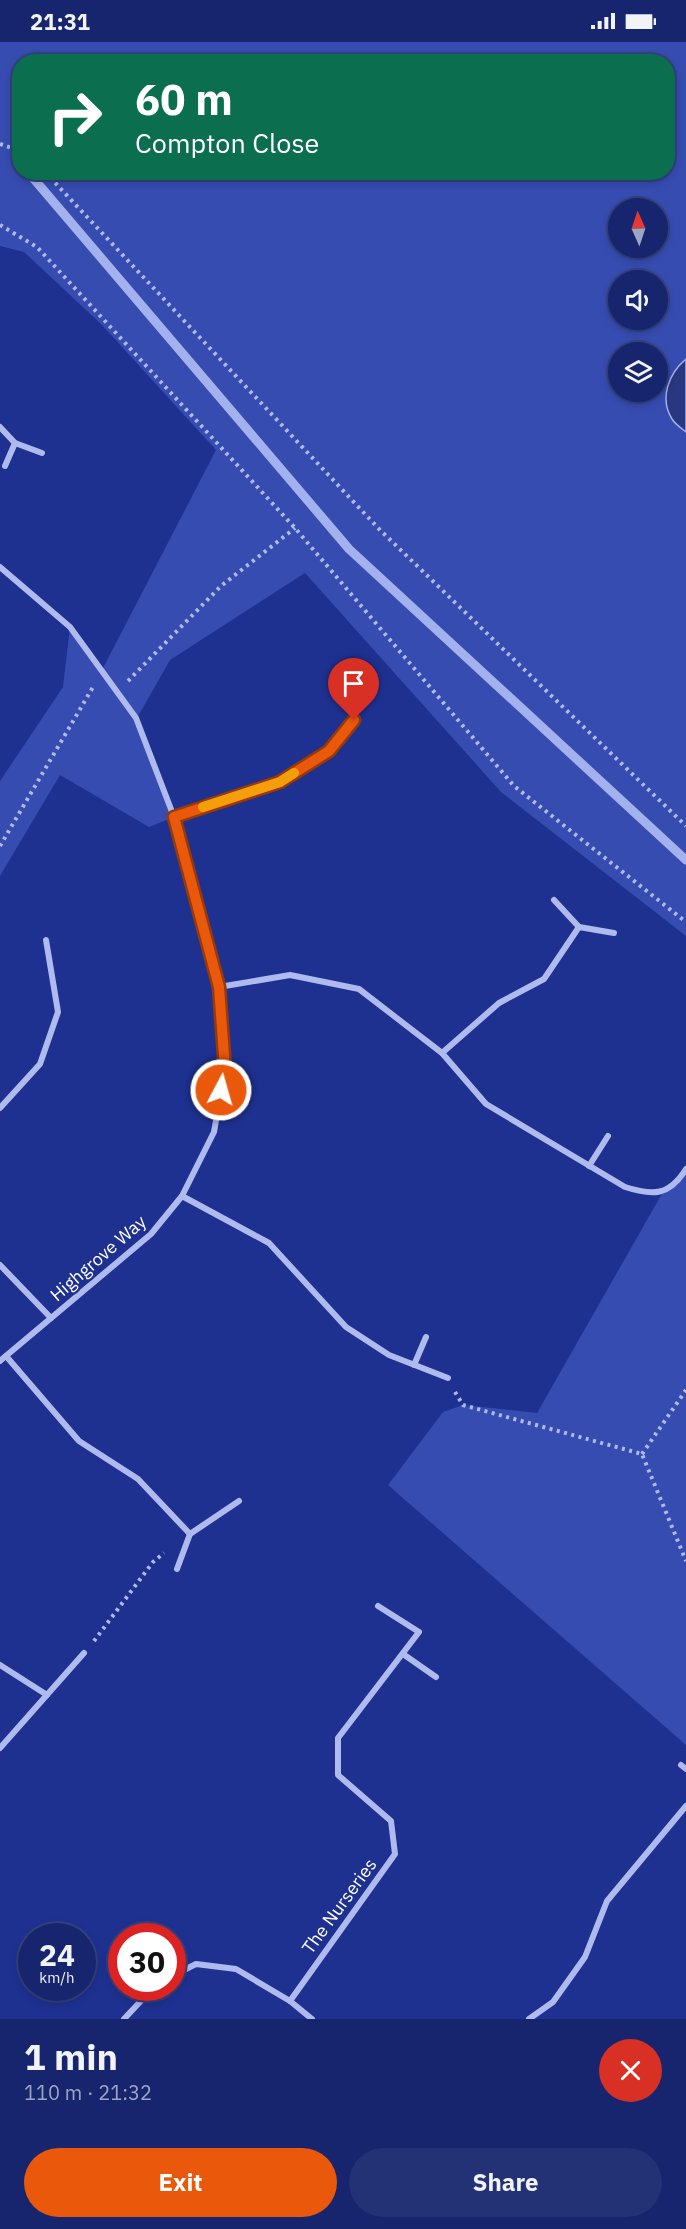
<!DOCTYPE html>
<meta charset="utf-8">
<style>
body{margin:0;font-family:"IBM Plex Sans",sans-serif;background:#233175;color:#f1f3f6;height:100vh;display:flex;flex-direction:column;font-size:22px;white-space:nowrap}
*{box-sizing:border-box;margin:0}
p{font-size:20px;color:#9ea5c2}
.icon{flex:none;width:33px;height:33px;fill:none;stroke:currentColor;stroke-width:2;stroke-linecap:round;stroke-linejoin:round}
.map{position:relative;height:1977px;overflow:hidden}
.side{display:flex;flex-direction:column;background:#16256d;flex:1}
.side>*{flex:none}
.banner{position:absolute;left:12px;top:12px;width:663px;height:126px;border-radius:24px;box-shadow:0 3px 9px #0003,0 0 0 2px #354280;background:#0b6e4f;color:#fff;overflow:hidden}
.needle{width:39px;rotate:357deg}
.controls{position:absolute;left:608px;top:156px;display:grid;gap:12px}
.controls a{display:grid;place-items:center;width:60px;height:60px;border-radius:50%;background:#16256d;box-shadow:0 3px 9px #0003,0 0 0 2px #354280;font-size:30px}
.speed{position:absolute;left:18px;top:1881px;display:flex;gap:12px;font-size:30px;font-weight:700;text-align:center}
.speed>*{display:grid;place-content:center;width:78px;height:78px;border-radius:50%;background:#16256d;box-shadow:0 3px 9px #0003,0 0 0 2px #354280;line-height:1}
.speed small{font-size:15px;font-weight:400}
.speed .limit{border:9px solid #d22;background:#fff;color:#111}
.pin{position:absolute;display:grid;place-items:center;width:51px;height:51px;color:#fff;margin:-62px -26px;border-radius:50% 50% 50% 0;rotate:-45deg;box-shadow:0 0 6px #0007}
.pin .icon{rotate:45deg}
.me{position:absolute;width:66px;margin:-33px;rotate:6deg;stroke-linejoin:round;filter:drop-shadow(0 0 4px #0008)}
.turn{display:flex;align-items:center;gap:21px;height:126px;padding:0 24px;font-size:27px}
.turn .icon{width:78px;height:78px;stroke-width:2.5}
.turn b{display:block;font-size:42px;line-height:51px}
.round{display:grid;place-items:center;flex:none;width:63px;height:63px;border-radius:32px;background:#233175}
.headline{display:flex;align-items:center;justify-content:space-between;height:102px;padding:0 24px}
h1{font-size:36px;font-weight:700;line-height:45px}
.action{display:flex;gap:12px;margin-top:auto;padding:12px 24px}
.action a{flex:1;height:69px;border-radius:36px;background:#ea580c;color:#fff;font-size:24px;font-weight:700;line-height:69px;text-align:center}
.action a+a{background:#233175;color:#f1f3f6}
.status{display:flex;justify-content:space-between;align-items:center;height:42px;padding:0 30px;background:#16256d;direction:ltr}
.status svg{height:16px;fill:currentColor}
.map>svg:first-child{display:block}
</style>
<div class="status"><b>21:31</b><svg viewBox="0 0 49 12"><path d="M0 12V9h3v3zM5 12V6h3v6zM10 12V3h3v9zM15 12V0h3v12zM26 1h20v11H26zM47 4h2v5h-2z"/></svg></div>
<div class="map">
<svg width="686" height="1977" viewBox="0 0 686 1977">
<rect width="100%" height="100%" fill="#1e3191"/>
<g fill="#364cb0" fill-rule="evenodd">
<path d="M0 0H686V894L501 750 305 531 170 618 137 676 174 775 149 785 60 733 0 834V739L63 645 70 585 102 628 216 408 102 283 24 210 0 204ZM20 20H668V130H20ZM618 166H657V206H618ZM618 238H657V278H618ZM618 310H657V350H618Z"/>
<path d="M686 1127V1703L388 1443 443 1370 463 1363 537 1371 663 1150Z"/>
</g>
<path fill="#293780" stroke="#a3b1ef" stroke-width="1.5" d="M686 317V390C681 386 675 382 672 377 659 356 669 331 686 317Z"/>
<g fill="none" stroke-linecap="round" stroke-linejoin="round">
<g stroke="#a3b1ef" stroke-width="9">
<path d="M17 117 20 120"/>
<path d="M28 130 349 507 686 818"/>
</g>
<g stroke="#afbaee" stroke-width="4" stroke-dasharray="3 4.5" stroke-linecap="butt">
<path d="M0 102 20 109"/>
<path d="M45 130 379 487 686 784"/>
<path d="M0 183 37 205 295 486 514 744 686 880"/>
<path d="M128 639 221 544 295 486"/>
<path d="M0 804 93 645"/>
<path d="M455 1350 463 1363 642 1412 686 1519"/>
<path d="M642 1412 686 1348"/>
<path d="M94 1599 153 1520 164 1511"/>
</g>
<g stroke="#afbaee" stroke-width="6">
<path d="M0 385 15 401 42 411"/>
<path d="M5 424 15 401"/>
<path d="M0 525 70 585 136 676 174 775 219 945 225 1027 214 1090 182 1154 151 1192 0 1319"/>
<path d="M174 775 280 740 329 709 354 678"/>
<path d="M579 885 614 891"/>
<path d="M219 945 290 933 359 947 442 1011 486 1062 625 1145C653 1154 669 1154 686 1127"/>
<path d="M442 1011 499 961 544 937 579 885 554 858"/>
<path d="M0 1066 40 1022 58 970 46 898"/>
<path d="M589 1124 608 1094"/>
<path d="M182 1154 269 1201 346 1285 389 1313 448 1336"/>
<path d="M0 1223 51 1276"/>
<path d="M6 1314 79 1399 138 1437 190 1492 239 1459"/>
<path d="M414 1323 426 1295"/>
<path d="M177 1527 190 1492"/>
<path d="M403 1612 436 1635"/>
<path d="M0 1623 47 1653"/>
<path d="M0 1706 84 1611"/>
<path d="M681 1723 686 1727"/>
<path d="M172 1934 196 1922 236 1927 290 1959 312 1977"/>
<path d="M290 1959 395 1812 391 1779 338 1733V1696L419 1590 378 1564"/>
<path d="M124 1977 153 1946"/>
<path d="M529 1977 553 1960 585 1915 607 1859 686 1764"/>
</g>
</g>
<g fill="none" stroke-linecap="round" stroke-linejoin="round">
<g stroke="#983908" stroke-width="15">
<path id="route" d="M221 1048 225 1027 219 945 174 775 280 740 329 709 354 678"/>
</g>
<use href="#route" stroke="#ea580c" stroke-width="10"/>
<path stroke="#f59e0b" stroke-width="10" d="M203 765 280 740 294 731"/>
</g>
<g text-anchor="middle" dominant-baseline="central" stroke-width="4.5" stroke-linejoin="round" paint-order="stroke">
<g font-size="18" fill="#fff" stroke="#1e3191">
<text transform="translate(98 1216) rotate(-41)">Highgrove Way</text>
<text transform="translate(339 1864) rotate(-54)">The Nurseries</text>
</g>
</g>
</svg>
<div class="controls">
<a><svg class="needle" viewBox="-14 -14 28 28"><path d="M0-13l5 13h-10z" fill="#e53935"/><path d="M0 13l5-13h-10z" fill="#9ea5c2"/></svg></a>
<a><svg class="icon" aria-label="sound" viewBox="0 0 24 24"><path d="M4 9h4l5-4v14l-5-4H4zM17 9q2 3 0 6"/></svg></a>
<a><svg class="icon" aria-label="layers" viewBox="0 0 24 24"><path d="M12 4l9 5-9 5-9-5zM3 14l9 5 9-5"/></svg></a>
</div>
<div class="speed"><div>24<small>km/h</small></div><div class="limit">30</div></div>
<div class="pin" style="left:354px;top:678px;background:#d93025"><svg class="icon" aria-label="arrive" viewBox="0 0 24 24"><path d="M6 21V4h12l-3 4 3 4H6"/></svg></div>
<svg class="me" style="left:221px;top:1048px" viewBox="-20 -20 40 40"><circle r="17" fill="#ea580c" stroke="#fff" stroke-width="3"/><path d="M0-11L8 9 0 5-8 9z" fill="#fff"/></svg>
<div class="banner">
<div class="turn"><svg class="icon" aria-label="right" viewBox="0 0 24 24"><path d="M7 20v-9h11M14 6l5 5-5 5"/></svg><div><b>60 m</b>Compton Close</div></div>
</div>
</div>
<section class="side">
<div class="headline"><div><h1>1 min</h1><p>110 m · 21:32</p></div><a class="round" style="background:#d93025;color:#fff"><svg class="icon" aria-label="close" viewBox="0 0 24 24"><path d="M6 6l12 12M18 6L6 18"/></svg></a></div>
<div class="action"><a>Exit</a><a>Share</a></div>
</section>
